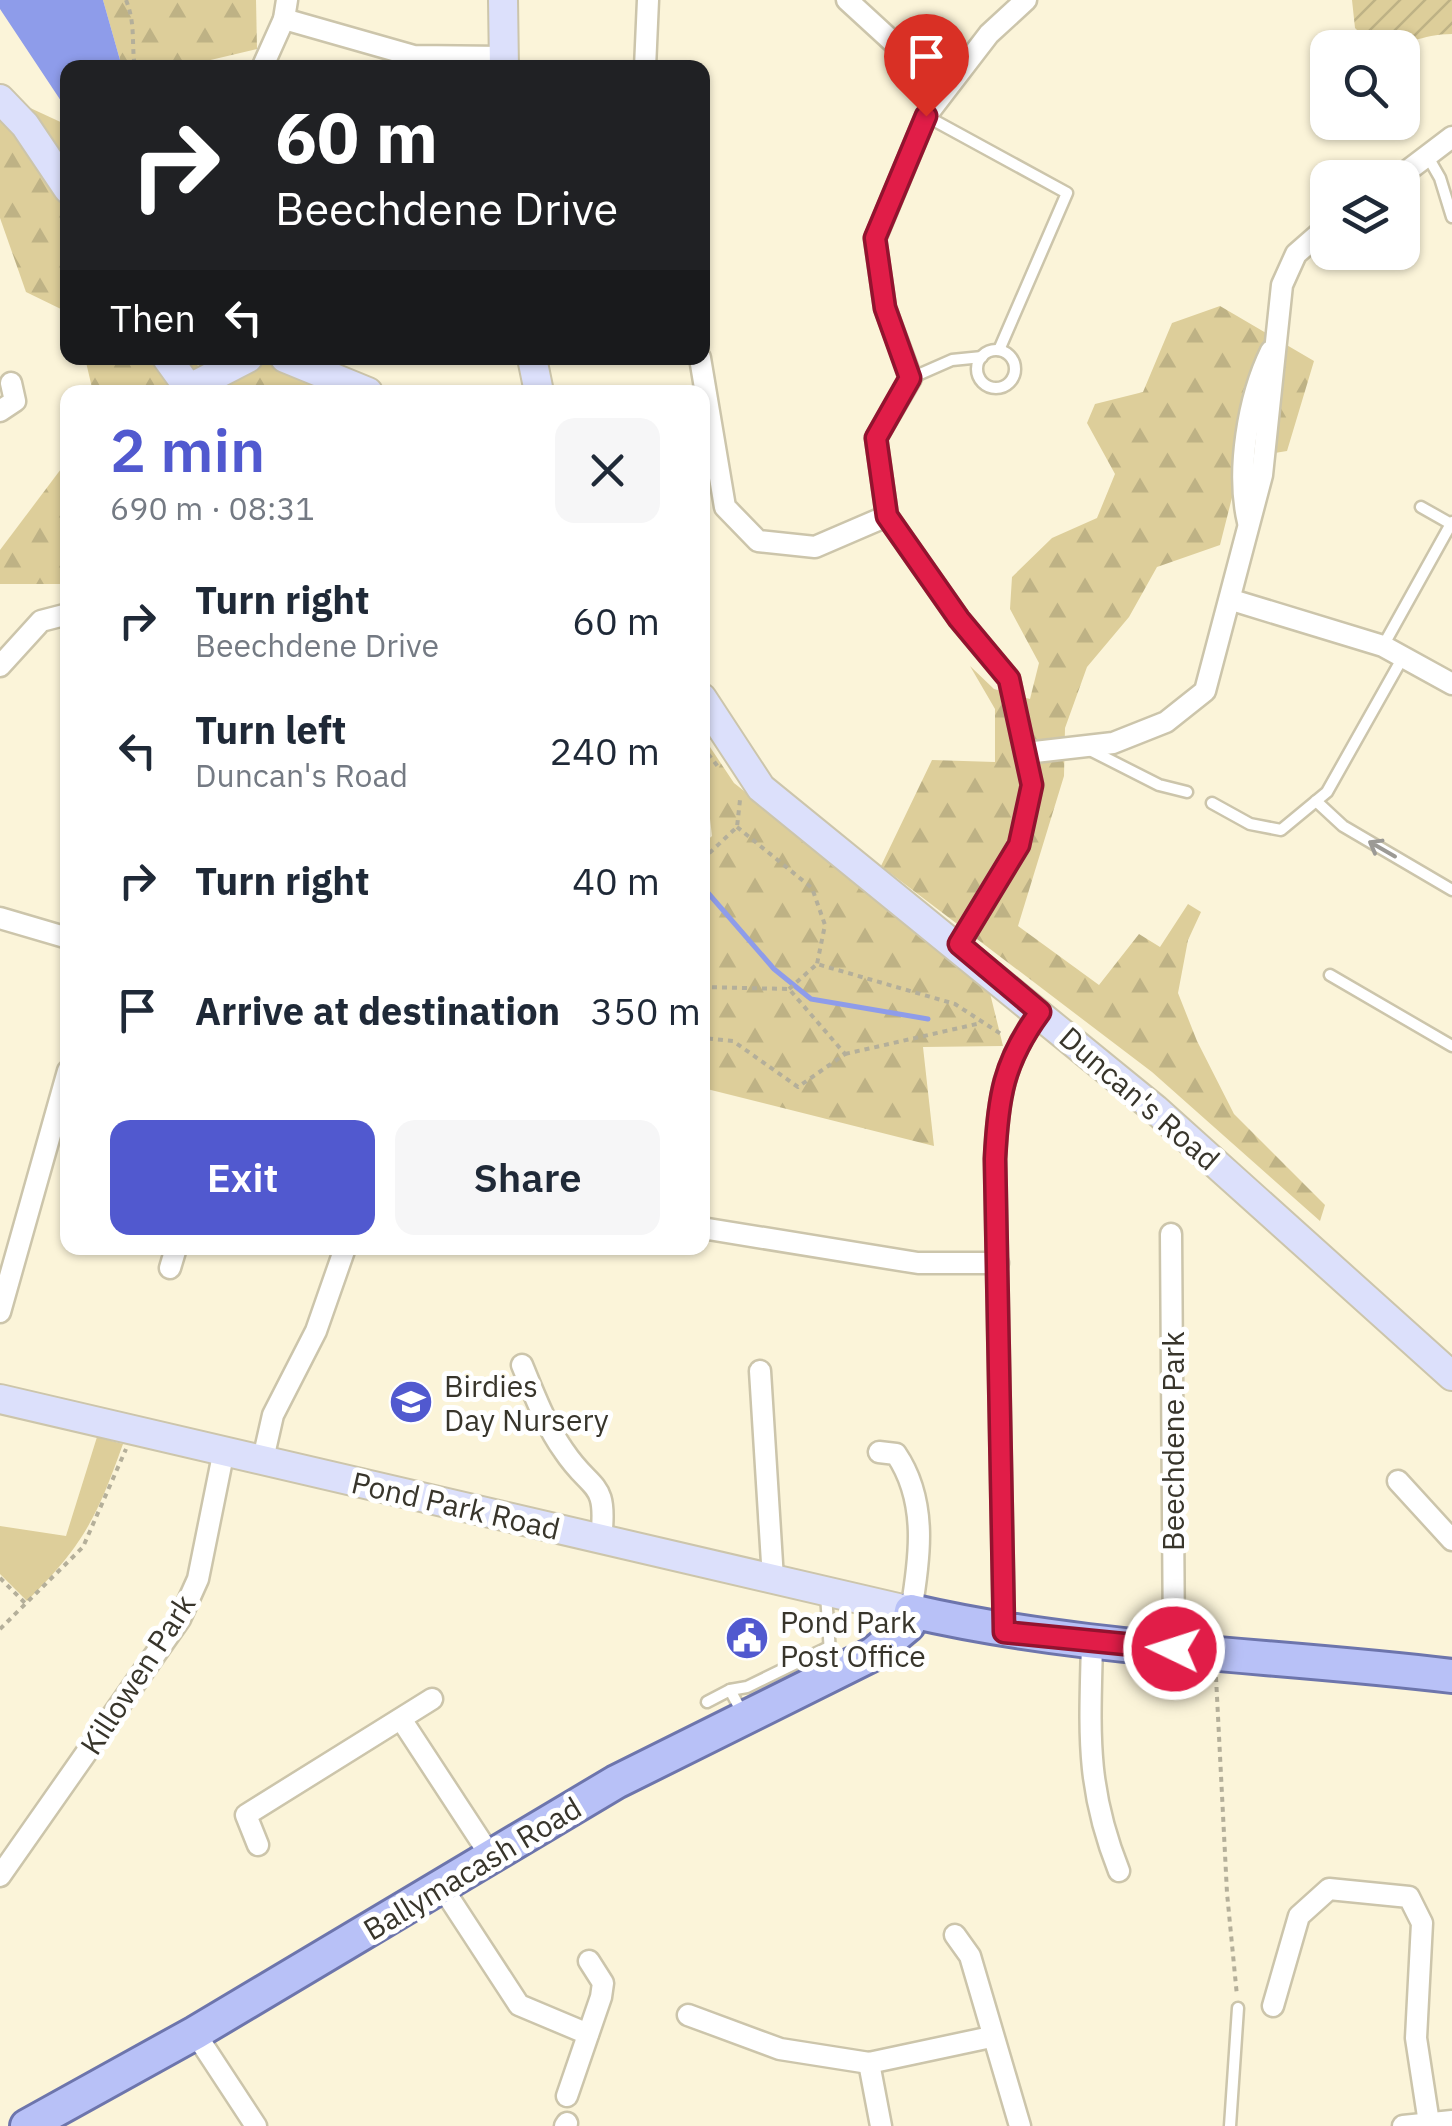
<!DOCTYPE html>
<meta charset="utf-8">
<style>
body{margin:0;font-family:"IBM Plex Sans",sans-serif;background:#f6f6f7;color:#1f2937;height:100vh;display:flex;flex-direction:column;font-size:38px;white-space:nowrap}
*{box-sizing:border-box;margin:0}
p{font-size:32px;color:#747a83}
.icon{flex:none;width:55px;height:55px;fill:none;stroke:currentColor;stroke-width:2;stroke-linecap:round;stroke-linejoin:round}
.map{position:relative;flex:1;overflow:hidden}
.details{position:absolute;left:60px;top:385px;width:650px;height:870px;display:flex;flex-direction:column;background:#fff;border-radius:20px;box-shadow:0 2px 8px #0004}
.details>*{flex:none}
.hud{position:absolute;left:60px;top:60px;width:650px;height:305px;border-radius:20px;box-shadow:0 2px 8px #0004;background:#202124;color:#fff;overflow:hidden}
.tools{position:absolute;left:1310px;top:30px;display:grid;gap:20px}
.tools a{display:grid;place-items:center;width:110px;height:110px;border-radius:20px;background:#fff;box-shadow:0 2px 8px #0004;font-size:50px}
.pin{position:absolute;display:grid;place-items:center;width:85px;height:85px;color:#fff;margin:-102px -42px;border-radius:50% 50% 50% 0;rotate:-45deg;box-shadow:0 0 10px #0007}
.pin .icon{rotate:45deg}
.me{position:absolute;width:110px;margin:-55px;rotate:274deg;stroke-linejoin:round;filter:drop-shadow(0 0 8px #0008)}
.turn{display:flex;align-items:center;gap:35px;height:210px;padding:0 50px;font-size:45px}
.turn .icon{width:130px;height:130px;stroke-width:2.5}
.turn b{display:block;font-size:70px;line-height:85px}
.then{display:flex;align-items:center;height:95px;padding:0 50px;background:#0003;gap:20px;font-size:38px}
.round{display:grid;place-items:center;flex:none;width:105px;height:105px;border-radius:20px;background:#f6f6f7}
.overview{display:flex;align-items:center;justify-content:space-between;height:170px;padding:0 50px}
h1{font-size:60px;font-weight:600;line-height:75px;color:#5159cf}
.action{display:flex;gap:20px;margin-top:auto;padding:20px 50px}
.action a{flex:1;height:115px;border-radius:20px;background:#5159cf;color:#fff;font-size:40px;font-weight:600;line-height:115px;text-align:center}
.action a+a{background:#f6f6f7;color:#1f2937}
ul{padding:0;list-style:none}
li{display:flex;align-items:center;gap:30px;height:130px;padding:0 50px}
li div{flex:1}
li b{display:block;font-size:38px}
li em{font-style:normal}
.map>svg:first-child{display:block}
</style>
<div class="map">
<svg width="1452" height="2126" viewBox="0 0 1452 2126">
<defs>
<pattern id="forest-firs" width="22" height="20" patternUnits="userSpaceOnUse" patternTransform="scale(2.5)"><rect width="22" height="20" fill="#ddce9a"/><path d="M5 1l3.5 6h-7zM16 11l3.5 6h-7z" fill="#beb285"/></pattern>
<pattern id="garden-furrows" width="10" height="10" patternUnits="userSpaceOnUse" patternTransform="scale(2.5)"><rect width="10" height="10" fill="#ddce9a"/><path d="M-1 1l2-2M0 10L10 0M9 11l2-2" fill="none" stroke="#beb285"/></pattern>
</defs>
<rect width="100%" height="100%" fill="#fbf4d9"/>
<path fill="#ddce9a" d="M97 1437 123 1444C97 1517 83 1546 27 1601L0 1574V1526L66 1536Z"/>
<g fill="url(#forest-firs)">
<path d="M103 0H256L257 49 181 67H122Z"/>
<path d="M0 94 67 125V312L26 292 0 218Z"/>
<path d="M1220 306 1314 361 1287 451 1242 458 1220 545 1157 567 1129 617 1087 667 1065 728 1064 776 1018 926 1099 985 1139 934 1160 947 1188 904 1201 912 1188 940 1178 993 1197 1041 1234 1114 1325 1205 1320 1221 1152 1072 881 866 932 760 995 762V709L970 666 994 689 1030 699 1039 663 1010 609 1012 577 1052 538 1097 518 1115 474 1087 423 1095 404 1143 392 1172 323Z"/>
<path d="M85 358H193L198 366 216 358H305L388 392H93Z"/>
<path d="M67 461V584H0V550Z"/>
<path d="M702 735 734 783 988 985 1003 1046 923 1047 934 1146 703 1088 702 845 712 836 709 810 703 802Z"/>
</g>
<path fill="url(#garden-furrows)" d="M1352 0H1452V34C1420 34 1404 48 1374 47L1355 28Z"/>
<path fill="#8e9cea" d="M0 0H103L122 67 68 68 67 110 0 9Z"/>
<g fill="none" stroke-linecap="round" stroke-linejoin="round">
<path stroke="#8e9cea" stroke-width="5" d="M702 886 774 969 811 999 928 1019"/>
<g stroke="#ccc5ab" stroke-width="15">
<g id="lane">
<path d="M926 116 1067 193 999 350"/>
<path d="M1428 157 1440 178 1452 217"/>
<circle cx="996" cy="369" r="19"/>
<path d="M911 378 952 360 982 357"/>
<path d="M1421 507 1451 524"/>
<path d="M1383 646 1452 522"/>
<path d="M1088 749 1159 785 1187 792"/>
<path d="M1316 801 1343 826 1452 890"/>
<path d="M1212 803 1250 824 1281 830 1327 792 1403 657"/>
<path d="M1330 975 1452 1046"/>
<path d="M826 1595 830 1652"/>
<path d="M730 1690 747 1687 827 1648"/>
<path d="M707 1702 730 1690 743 1714"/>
<path d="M1230 2126 1238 2008"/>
</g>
</g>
<g stroke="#ccc5ab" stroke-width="25">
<g id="street">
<path d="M847 0 907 55 951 80"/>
<path d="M284 19 414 56 504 57"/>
<path d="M262 68 284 19 287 0"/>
<path d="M645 68 648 0"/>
<path d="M1398 178 1452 137"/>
<path d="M700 358 725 507 758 541 815 547 887 516"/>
<path d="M0 411 15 401 11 383"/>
<path d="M1248 522C1236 471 1248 398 1271 351"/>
<path d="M1232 600 1383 646 1452 684"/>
<path d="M0 666 41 621 68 614"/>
<path d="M1026 753 1113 743 1166 722 1205 691 1262 475 1282 285 1296 254 1328 226"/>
<path d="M0 918 68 938"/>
<path d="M959 944 1019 845 1032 785 1009 679 959 619 887 516 876 438 911 378 885 308 875 239 926 116 989 34 1026 0"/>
<path d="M702 1228 918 1263H998"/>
<path d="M1171 1234 1174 1649"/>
<path d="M170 1268 176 1248"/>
<path d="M0 1312 68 1071"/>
<path d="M522 1365C534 1394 546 1426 564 1451 592 1493 608 1479 601 1539"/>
<path d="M760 1371 773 1579"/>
<path d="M879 1452 896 1454C928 1501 920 1558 911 1611"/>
<path d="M263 1459 273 1415 316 1331 345 1248"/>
<path d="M1398 1481 1452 1540"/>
<path d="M1004 1631 995 1159C998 1097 1003 1063 1040 1011"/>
<path d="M1092 1642C1090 1731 1085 1786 1119 1871"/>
<path d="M401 1719 490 1855"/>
<path d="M258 1845 246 1815 432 1699"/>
<path d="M0 1876 180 1619 198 1579 224 1450"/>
<path d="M442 1887 519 2005 588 2034"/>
<path d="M955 1935 970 1956 1020 2126"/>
<path d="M1273 2006 1299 1916 1329 1889 1409 1897 1422 1923 1416 2038 1429 2123"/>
<path d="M688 2015 780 2049 869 2063 991 2037"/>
<path d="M195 2033 256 2126"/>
<path d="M869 2063 881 2126"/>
<path d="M567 2096 601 1997 603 1983 589 1961"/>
<path d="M565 2126 567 2123"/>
<path d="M1403 2126 1452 2121"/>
</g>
</g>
<g stroke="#ccc5ab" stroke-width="32">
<g id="secondary">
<path d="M503 0 504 68"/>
<path d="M0 99 25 125 68 189"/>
<path d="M167 358 185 383 194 386 248 358"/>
<path d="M285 358 368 392"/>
<path d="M532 358 539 392"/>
<path d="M702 698 761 788 1155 1109 1452 1376"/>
<path d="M0 1399 911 1611"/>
</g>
</g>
<g stroke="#6d75ac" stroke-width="38">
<path id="primary" d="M27 2126 195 2033 616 1782 873 1654 908 1625 911 1611C1088 1652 1272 1654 1452 1676"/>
</g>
<g stroke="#b4af9a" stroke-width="4" stroke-dasharray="5 5" stroke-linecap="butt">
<path d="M126 0C136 25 131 42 135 68"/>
<path d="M293 392H299"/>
<path d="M702 746 719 768"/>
<path d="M737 827 812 888 825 925 817 964"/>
<path d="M702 860 737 827 740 800"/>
<path d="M702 987 789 989 845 1054 798 1087 733 1041 702 1038"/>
<path d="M789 989 817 964 955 1004 1004 1036"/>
<path d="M845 1054 981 1023"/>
<path d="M0 1578 25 1603"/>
<path d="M0 1629 83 1547 126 1449"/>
<path d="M1216 1677 1227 1893 1237 1996"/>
</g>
<use href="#lane" stroke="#fff" stroke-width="10"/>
<use href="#street" stroke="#fff" stroke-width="20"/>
<use href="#secondary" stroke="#dce0fb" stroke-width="28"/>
<use href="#primary" stroke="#b8c1f7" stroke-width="32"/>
</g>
<defs><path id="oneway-shaft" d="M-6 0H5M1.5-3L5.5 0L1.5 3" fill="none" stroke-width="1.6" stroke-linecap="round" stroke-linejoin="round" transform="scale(2.5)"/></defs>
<use stroke="#9c9a95" href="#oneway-shaft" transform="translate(1382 849) rotate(-150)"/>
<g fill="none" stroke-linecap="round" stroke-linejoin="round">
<g stroke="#92132f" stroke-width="25">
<path id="route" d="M926 116 875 238 885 308 910 378 876 438 887 516 959 619 1009 679 1032 785 1019 845 959 944 1040 1012C1003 1062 998 1098 995 1159L1004 1632 1174 1649"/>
</g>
<use href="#route" stroke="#e11d48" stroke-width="18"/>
</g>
<defs>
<g id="school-disc" transform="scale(2.25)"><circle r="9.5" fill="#5159cf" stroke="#fff"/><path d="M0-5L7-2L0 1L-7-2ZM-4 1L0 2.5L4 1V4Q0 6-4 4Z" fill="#fff"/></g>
<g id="civic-disc" transform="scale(2.25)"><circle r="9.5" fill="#5159cf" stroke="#fff"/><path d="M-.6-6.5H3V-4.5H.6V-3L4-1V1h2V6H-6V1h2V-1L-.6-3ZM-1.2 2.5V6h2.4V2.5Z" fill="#fff"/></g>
</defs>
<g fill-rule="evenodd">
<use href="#school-disc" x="411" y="1402"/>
<use href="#civic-disc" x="747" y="1638"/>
</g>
<g text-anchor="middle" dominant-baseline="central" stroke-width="10" stroke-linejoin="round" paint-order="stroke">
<g font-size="30" fill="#38352b" stroke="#fff">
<text transform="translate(1140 1098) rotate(41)">Duncan's Road</text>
<text transform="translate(1172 1441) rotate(-90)">Beechdene Park</text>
<text transform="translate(456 1505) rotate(13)">Pond Park Road</text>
<text transform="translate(137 1674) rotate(-57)">Killowen Park</text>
<text transform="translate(472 1868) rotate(-31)">Ballymacash Road</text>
</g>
<g font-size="30" fill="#38352b" stroke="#fff" text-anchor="start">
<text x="444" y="1385">Birdies<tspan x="444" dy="34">Day Nursery</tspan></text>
<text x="780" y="1621">Pond Park<tspan x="780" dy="34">Post Office</tspan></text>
</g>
</g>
</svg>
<div class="tools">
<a><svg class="icon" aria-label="search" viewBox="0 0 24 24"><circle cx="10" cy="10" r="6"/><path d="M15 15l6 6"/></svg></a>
<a><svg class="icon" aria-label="layers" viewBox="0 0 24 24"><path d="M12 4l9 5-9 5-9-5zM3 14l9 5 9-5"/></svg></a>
</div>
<div class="pin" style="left:926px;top:116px;background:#d93025"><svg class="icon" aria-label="arrive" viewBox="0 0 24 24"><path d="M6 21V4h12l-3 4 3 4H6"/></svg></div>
<svg class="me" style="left:1174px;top:1649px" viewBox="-20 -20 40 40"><circle r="17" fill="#e11d48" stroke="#fff" stroke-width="3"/><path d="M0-11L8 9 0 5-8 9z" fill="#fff"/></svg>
<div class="hud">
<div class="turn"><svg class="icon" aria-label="right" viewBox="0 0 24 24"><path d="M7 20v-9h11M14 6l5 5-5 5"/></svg><div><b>60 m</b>Beechdene Drive</div></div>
<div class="then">Then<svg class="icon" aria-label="left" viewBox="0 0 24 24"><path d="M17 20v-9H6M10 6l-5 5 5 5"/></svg></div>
</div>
<section class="details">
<div class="overview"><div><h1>2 min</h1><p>690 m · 08:31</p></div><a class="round"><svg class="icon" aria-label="close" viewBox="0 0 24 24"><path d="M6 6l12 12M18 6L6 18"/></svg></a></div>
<ul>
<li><svg class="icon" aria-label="right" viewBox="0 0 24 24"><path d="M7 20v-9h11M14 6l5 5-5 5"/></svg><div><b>Turn right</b><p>Beechdene Drive</p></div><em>60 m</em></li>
<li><svg class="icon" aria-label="left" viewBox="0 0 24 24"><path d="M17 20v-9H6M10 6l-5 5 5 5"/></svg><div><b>Turn left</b><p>Duncan's Road</p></div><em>240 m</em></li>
<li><svg class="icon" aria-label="right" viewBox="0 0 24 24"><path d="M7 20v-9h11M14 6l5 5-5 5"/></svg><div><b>Turn right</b></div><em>40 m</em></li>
<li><svg class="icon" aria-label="arrive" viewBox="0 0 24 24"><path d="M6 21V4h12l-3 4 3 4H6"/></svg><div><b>Arrive at destination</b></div><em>350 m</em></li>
</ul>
<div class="action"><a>Exit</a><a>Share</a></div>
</section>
</div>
